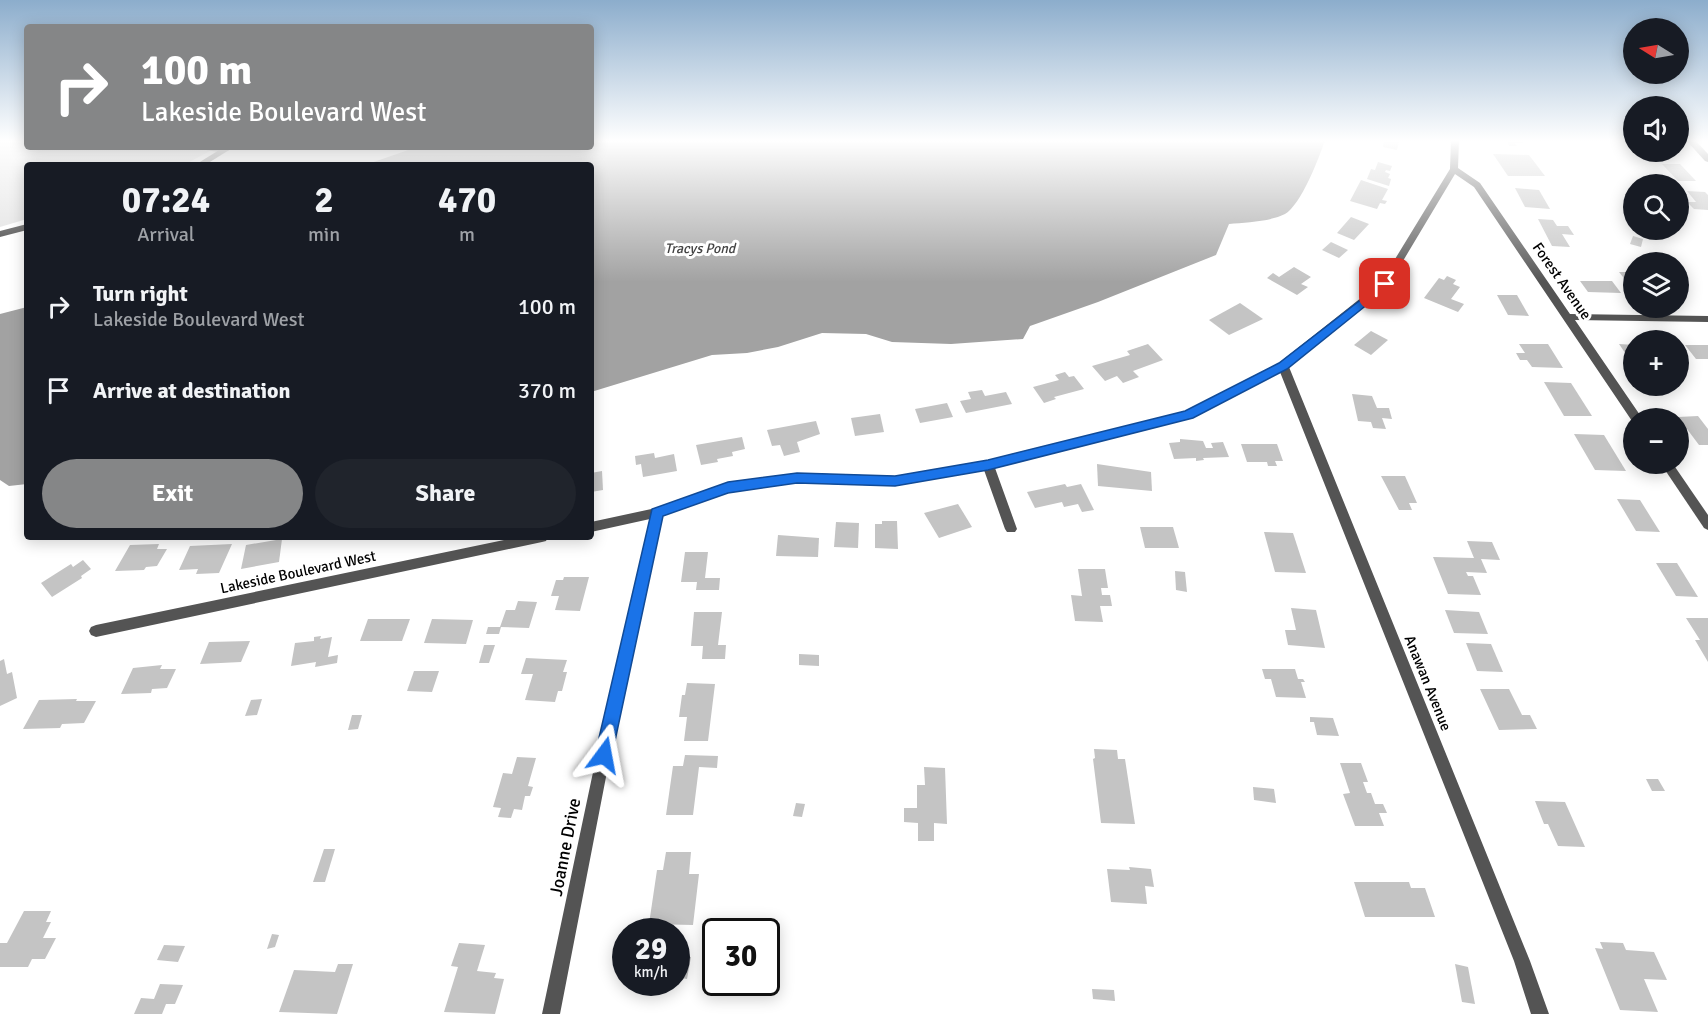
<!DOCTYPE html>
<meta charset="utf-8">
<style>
body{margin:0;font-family:Signika,sans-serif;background:#20242c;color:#f1f3f6;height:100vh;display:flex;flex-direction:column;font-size:22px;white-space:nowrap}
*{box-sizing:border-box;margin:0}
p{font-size:20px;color:#9ea1a6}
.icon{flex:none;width:33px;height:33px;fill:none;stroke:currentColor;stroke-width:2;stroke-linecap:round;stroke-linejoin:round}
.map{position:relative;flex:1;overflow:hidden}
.side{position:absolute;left:24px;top:162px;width:570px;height:378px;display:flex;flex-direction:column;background:#171b24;border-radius:6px;box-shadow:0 3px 15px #0003}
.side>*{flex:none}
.top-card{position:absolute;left:24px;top:24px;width:570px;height:126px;border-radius:6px;box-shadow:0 3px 15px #0003;background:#858687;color:#fff;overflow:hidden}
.needle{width:39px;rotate:281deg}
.tools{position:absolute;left:1623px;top:18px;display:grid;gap:12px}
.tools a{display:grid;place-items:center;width:66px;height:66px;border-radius:50%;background:#171b24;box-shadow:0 3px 15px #0003;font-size:30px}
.speed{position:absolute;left:612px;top:918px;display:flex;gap:12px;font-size:30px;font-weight:700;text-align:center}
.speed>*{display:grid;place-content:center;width:78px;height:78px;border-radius:50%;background:#171b24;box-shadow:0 3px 15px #0003;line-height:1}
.speed small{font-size:15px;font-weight:400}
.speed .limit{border:3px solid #111;border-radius:9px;background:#fff;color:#111}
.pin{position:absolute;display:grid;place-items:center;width:51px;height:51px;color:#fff;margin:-26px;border-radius:12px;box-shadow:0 3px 9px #0006}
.me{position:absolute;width:66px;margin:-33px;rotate:13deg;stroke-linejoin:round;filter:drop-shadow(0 0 4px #0008)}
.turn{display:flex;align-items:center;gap:21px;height:126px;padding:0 18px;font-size:27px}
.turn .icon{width:78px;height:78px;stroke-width:2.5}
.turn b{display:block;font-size:42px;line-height:51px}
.eta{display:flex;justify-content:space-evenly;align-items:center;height:102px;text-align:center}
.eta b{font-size:36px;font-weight:800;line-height:42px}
.cta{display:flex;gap:12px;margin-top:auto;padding:12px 18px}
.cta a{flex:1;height:69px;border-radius:36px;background:#858687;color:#fff;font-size:24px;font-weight:800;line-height:69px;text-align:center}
.cta a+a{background:#20242c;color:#f1f3f6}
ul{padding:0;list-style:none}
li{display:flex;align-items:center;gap:18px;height:84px;padding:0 18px}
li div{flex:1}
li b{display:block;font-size:22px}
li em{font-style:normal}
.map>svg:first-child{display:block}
</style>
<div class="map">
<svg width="1708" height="1014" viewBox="0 0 1708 1014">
<rect width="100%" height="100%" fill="#fff"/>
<path fill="#dbdbdb" d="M0 140H27V147H217L184 165H27V219L0 227Z"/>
<g fill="#a2a2a2">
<path d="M591 140H1325C1319 158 1301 205 1285 214 1269 222 1246 222 1229 224L1216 255 1098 302 1030 326 1023 339 951 344 892 342 866 334 822 333 778 347 747 353 712 355 591 392V165H365L417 147H591Z"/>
<path d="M27 307V484L9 486 0 480V314Z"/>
</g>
<g fill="#c4c4c4">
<path d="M1384 140H1399L1397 150 1383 147Z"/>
<path d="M1494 140H1521L1523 143H1515L1517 146H1509L1507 142H1496Z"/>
<path d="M1493 154 1529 155 1545 176H1508Z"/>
<path d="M1378 162 1392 166 1390 171 1386 170 1385 172 1390 174 1388 178 1391 179 1389 186 1367 179 1371 169 1375 170Z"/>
<path d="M1662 164H1680L1696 181H1678Z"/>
<path d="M1361 180 1388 189 1382 200 1387 201 1385 204 1380 203 1377 209 1350 201Z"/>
<path d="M1515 188 1539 190 1550 209 1525 207Z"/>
<path d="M1687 191 1705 192 1708 195V210L1694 209 1687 202H1696Z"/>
<path d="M1351 217 1369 224 1354 240 1337 233Z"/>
<path d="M1538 219 1553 220 1557 226H1568L1574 235 1562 234 1570 247 1552 246Z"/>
<path d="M1633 236 1643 239 1641 247 1630 244Z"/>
<path d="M1331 242 1348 250 1339 258 1322 250Z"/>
<path d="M1294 267 1311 277 1301 284 1308 287 1297 295 1267 278 1273 273 1279 277Z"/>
<path d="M1619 272H1632L1634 282H1627Z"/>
<path d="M1447 276 1456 280 1453 284 1460 287 1451 299 1464 304 1458 312 1424 298 1439 278 1444 280Z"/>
<path d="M1580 281H1612L1621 293 1588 292Z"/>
<path d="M1497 295H1517L1529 316 1508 315Z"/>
<path d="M1240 303 1263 319 1229 335 1209 320Z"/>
<path d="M1371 331 1388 340 1371 355 1354 345Z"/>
<path d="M1148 344 1163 360 1133 371 1139 377 1123 383 1117 376 1105 381 1092 366 1130 355 1127 351Z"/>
<path d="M1519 344H1548L1563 368 1532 367 1527 360H1520L1516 353H1525Z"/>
<path d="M1619 344 1634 345V366Z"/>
<path d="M1685 345H1708V359H1696Z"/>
<path d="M1065 372 1069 377 1074 376 1084 389 1054 397 1056 399 1044 403 1033 387 1059 380 1055 375Z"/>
<path d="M1544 382 1571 383 1592 416H1564Z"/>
<path d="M982 390 985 396 1006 392 1012 404 966 413 960 401 971 399 968 392Z"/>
<path d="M1352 394 1372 396 1377 408H1389L1392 419 1382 418 1386 429 1373 428 1371 422 1358 421Z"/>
<path d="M947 403 953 417 920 423 915 409Z"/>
<path d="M880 414 884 432 855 436 851 418Z"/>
<path d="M1698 416 1708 429V445H1699L1678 417Z"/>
<path d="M816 421 820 434 797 442 800 452 784 456 780 445 772 446 767 430Z"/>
<path d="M1574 434 1604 435 1626 471 1595 470Z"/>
<path d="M742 437 745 449 732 452 733 456 717 459 718 462 701 465 696 445Z"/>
<path d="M1180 439 1203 441 1206 448H1213L1211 443 1223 442 1229 457 1203 458 1204 460 1196 461V458L1174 459 1169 443 1180 442Z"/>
<path d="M1241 444H1277L1283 461H1275L1277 466H1268L1267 462H1247Z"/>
<path d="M654 453 655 458 674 454 677 471 643 477 641 464 636 465 635 456Z"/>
<path d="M1097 464 1151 472 1152 491 1098 486Z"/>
<path d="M602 471 603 490 591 492V473Z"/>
<path d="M1381 476H1405L1417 503H1409L1412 510H1399Z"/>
<path d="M1065 484 1067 487 1081 484 1094 510 1082 512 1078 504 1064 507 1062 502 1035 508 1027 492Z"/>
<path d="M1617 499 1640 500 1660 532 1636 531Z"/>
<path d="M958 504 972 527 939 538 924 513Z"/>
<path d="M882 521H897L898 549 875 548V524H882Z"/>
<path d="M836 522 859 523 858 548 834 547Z"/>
<path d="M1140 527H1173L1179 548H1145Z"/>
<path d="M1264 532 1293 533 1306 573 1275 572Z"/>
<path d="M778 535 819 538 818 557 776 556Z"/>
<path d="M282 539 279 562 241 569 246 545Z"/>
<path d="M1467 541 1492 542 1500 560 1481 559 1487 573 1466 572 1468 576H1473L1481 595 1448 594 1433 557 1474 558Z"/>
<path d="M159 544 157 549H167L157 566 146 567 144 570 115 571 130 545Z"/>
<path d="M232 544 219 573 196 574 198 569 179 570 190 546Z"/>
<path d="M685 552H708L705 578H720L719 590H696L697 582H681Z"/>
<path d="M83 560 91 569 81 576 82 578 52 597 41 583 71 564 73 567Z"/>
<path d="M1656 563H1677L1698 597 1676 596Z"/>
<path d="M1078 569H1105L1108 588H1101L1102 595H1110L1112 606H1100L1103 622 1075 621 1071 595 1082 596Z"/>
<path d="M1175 571 1185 572 1187 592 1176 590Z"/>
<path d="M564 577H589L580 611 555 610 559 596H551L556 580H563Z"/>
<path d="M518 601 537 602 529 628 500 627 506 610H515Z"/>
<path d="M1291 608 1316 610 1325 648 1288 645 1285 630H1296Z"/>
<path d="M1445 610 1479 612 1488 634 1454 633Z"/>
<path d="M694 612H722L718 645H726L725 659H702L703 646H691Z"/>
<path d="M1686 618H1708V662L1695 640H1700Z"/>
<path d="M368 619H410L402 641H360Z"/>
<path d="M432 619 473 620 466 644 424 643Z"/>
<path d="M488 627H501L499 634H486Z"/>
<path d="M321 636 320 639 332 637 328 657 338 655 337 663 315 667 316 662 291 666 295 643 314 641V637Z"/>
<path d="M250 641 241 662 200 664 209 642Z"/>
<path d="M1466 643 1491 644 1503 672 1477 671Z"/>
<path d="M484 645H495L489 663H479Z"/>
<path d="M799 654 819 655V666L799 665Z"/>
<path d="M526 658 567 660 563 672H567L562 691H558L555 702 525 700 533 674H521Z"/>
<path d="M4 659 7 674 12 672 17 698 0 706V661Z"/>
<path d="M162 665 160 669H176L167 688 152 689 151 693 121 694 133 668Z"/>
<path d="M1262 669H1295L1298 679H1303L1305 682H1301L1306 698 1276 697 1271 679H1265Z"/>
<path d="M414 671H439L432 692 407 691Z"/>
<path d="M687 683 715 684 708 741H684L687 717H679L682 695H685Z"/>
<path d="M1480 689H1509L1522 715H1530L1537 729 1499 730Z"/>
<path d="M77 699 76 701H96L84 723 62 724 60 728 23 729 39 700Z"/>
<path d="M262 699 257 715 245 716 251 700Z"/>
<path d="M352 715H362L358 729 348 730Z"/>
<path d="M1310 717 1333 718 1339 736 1317 735 1314 722H1310Z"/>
<path d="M1094 749 1117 750 1118 759H1125L1135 824 1101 823 1093 759 1095 758Z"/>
<path d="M685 755 718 756 717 768 699 767 693 815H666L673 766H683Z"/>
<path d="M517 757 536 758 528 786 533 787 530 796H525L522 810 514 809 511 818 498 817 501 808 493 807 503 773 512 774Z"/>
<path d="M1340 763H1361L1368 782H1363L1367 793H1371L1375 804H1383L1387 813H1379L1384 826H1355L1343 794 1350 793Z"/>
<path d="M924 767 945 768 947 824 934 823V841H918V823L904 822V808H917V785H925Z"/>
<path d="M1646 779H1658L1665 791H1652Z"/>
<path d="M1253 787 1274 789 1276 803 1254 800Z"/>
<path d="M1535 801 1565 802 1585 847 1558 846 1548 824H1544Z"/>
<path d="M796 803 805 804 802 817 793 816Z"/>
<path d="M324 849H335L325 882H313Z"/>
<path d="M666 852H691L689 874H699L693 925 649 924 657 870H663Z"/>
<path d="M1129 867 1151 869 1154 887 1145 886 1147 904 1111 902 1107 869 1130 870Z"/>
<path d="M1354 882H1409L1411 888H1425L1435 917H1365Z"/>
<path d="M24 911H51L46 922H51L43 938H56L45 959H32L28 967H0V943H7Z"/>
<path d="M272 934 279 935 275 947 267 949Z"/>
<path d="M1600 942 1623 943 1626 950 1654 952 1667 980 1644 979 1658 1012 1620 1010 1595 948 1603 949Z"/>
<path d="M459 943 485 945 477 971 496 973 494 978 504 979 495 1014 444 1012 458 967 451 966Z"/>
<path d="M164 945 185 946 178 962 157 960Z"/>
<path d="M676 956 691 957 687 979 676 977Z"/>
<path d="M338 964H353L337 1014 279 1012 294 970 335 972Z"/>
<path d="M1455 964 1468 967 1475 1004 1462 1002Z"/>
<path d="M160 984 183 985 175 1004H166L162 1014H134L141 998 154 999Z"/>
<path d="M1092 989 1114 990 1115 1001 1093 999Z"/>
</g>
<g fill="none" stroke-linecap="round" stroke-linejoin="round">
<g fill="#545454" fill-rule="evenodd">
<path d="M1451 140H1459L1458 168 1480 183 1570 314 1708 316V322L1575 320 1642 418H1634L1632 421 1474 187 1455 174 1388 286 1289 367 1530 961 1549 1014H1531L1514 961 1280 372 1193 418 995 468 1017 529 1015 532H1007L1005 529 984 470 895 486 797 483 729 492 662 516 606 777 560 1014H542L592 777 650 519 591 532V522L656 508 728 483 797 473 895 476 988 461 1186 412 1279 363 1381 282 1450 169Z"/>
<path d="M1686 140H1695L1708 154V162L1705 161Z"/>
<path d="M198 147H229L231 149C224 154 205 151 198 147Z"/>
<path d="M1661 464H1673L1708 515V530L1704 528Z"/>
<path d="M518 537H548L546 541 542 542 96 637 91 635 89 631 91 627 96 625Z"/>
</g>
<g fill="#212121" fill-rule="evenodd">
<path d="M224 147H234L205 165H195Z"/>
<path d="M27 224V230L0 237V231Z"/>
</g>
</g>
<linearGradient id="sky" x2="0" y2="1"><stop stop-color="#8cadcc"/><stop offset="0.5" stop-color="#fff"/><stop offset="1" stop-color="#fff" stop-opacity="0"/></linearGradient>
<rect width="1708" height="282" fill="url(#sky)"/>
<path fill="#1a73e8" stroke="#114b97" stroke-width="1.5" d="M1385 281 1389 282V287L1287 369 1193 418 988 470 895 486 797 483 728 493 663 516 612 755 609 760 604 762 598 760 595 755 652 509 728 482 797 473 895 476 988 460 1185 411 1279 363Z"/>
<g text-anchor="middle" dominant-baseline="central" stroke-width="6" stroke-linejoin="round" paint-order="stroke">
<g font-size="14" font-style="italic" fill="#434343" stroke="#fff">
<text x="700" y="248">Tracys Pond</text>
</g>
<g font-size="15" fill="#000" stroke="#fff">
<text transform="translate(1562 281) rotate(55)">Forest Avenue</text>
<text transform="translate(298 572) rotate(-12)">Lakeside Boulevard West</text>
<text transform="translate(1428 683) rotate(68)">Anawan Avenue</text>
</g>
<g font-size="18" fill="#000" stroke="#fff">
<text transform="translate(565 847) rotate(-79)">Joanne Drive</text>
</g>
</g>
</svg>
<div class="tools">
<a><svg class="needle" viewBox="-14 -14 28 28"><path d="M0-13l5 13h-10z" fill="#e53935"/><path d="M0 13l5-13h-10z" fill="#9ea1a6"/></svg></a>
<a><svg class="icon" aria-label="sound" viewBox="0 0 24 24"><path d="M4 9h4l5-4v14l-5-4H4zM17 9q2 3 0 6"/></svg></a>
<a><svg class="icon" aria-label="search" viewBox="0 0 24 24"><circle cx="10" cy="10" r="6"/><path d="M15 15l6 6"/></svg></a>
<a><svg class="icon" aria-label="layers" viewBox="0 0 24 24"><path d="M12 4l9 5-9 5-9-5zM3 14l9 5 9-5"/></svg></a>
<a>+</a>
<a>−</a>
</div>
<div class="speed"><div>29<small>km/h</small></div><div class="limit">30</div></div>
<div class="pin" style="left:1385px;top:284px;background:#d93025"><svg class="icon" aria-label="arrive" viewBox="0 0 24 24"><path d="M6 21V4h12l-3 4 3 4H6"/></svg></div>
<svg class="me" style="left:604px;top:755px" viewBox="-20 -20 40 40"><path d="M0-17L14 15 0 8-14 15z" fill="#1a73e8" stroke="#fff" stroke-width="4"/></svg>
<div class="top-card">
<div class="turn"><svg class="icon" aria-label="right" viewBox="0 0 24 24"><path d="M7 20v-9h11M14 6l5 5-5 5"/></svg><div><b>100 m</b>Lakeside Boulevard West</div></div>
</div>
<section class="side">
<div class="eta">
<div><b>07:24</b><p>Arrival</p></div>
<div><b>2</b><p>min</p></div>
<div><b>470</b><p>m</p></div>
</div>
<ul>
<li><svg class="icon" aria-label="right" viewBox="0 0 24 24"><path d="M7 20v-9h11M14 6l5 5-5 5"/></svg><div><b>Turn right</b><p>Lakeside Boulevard West</p></div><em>100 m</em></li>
<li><svg class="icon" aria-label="arrive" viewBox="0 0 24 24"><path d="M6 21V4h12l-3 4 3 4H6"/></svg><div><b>Arrive at destination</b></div><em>370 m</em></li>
</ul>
<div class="cta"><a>Exit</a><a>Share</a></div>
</section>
</div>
